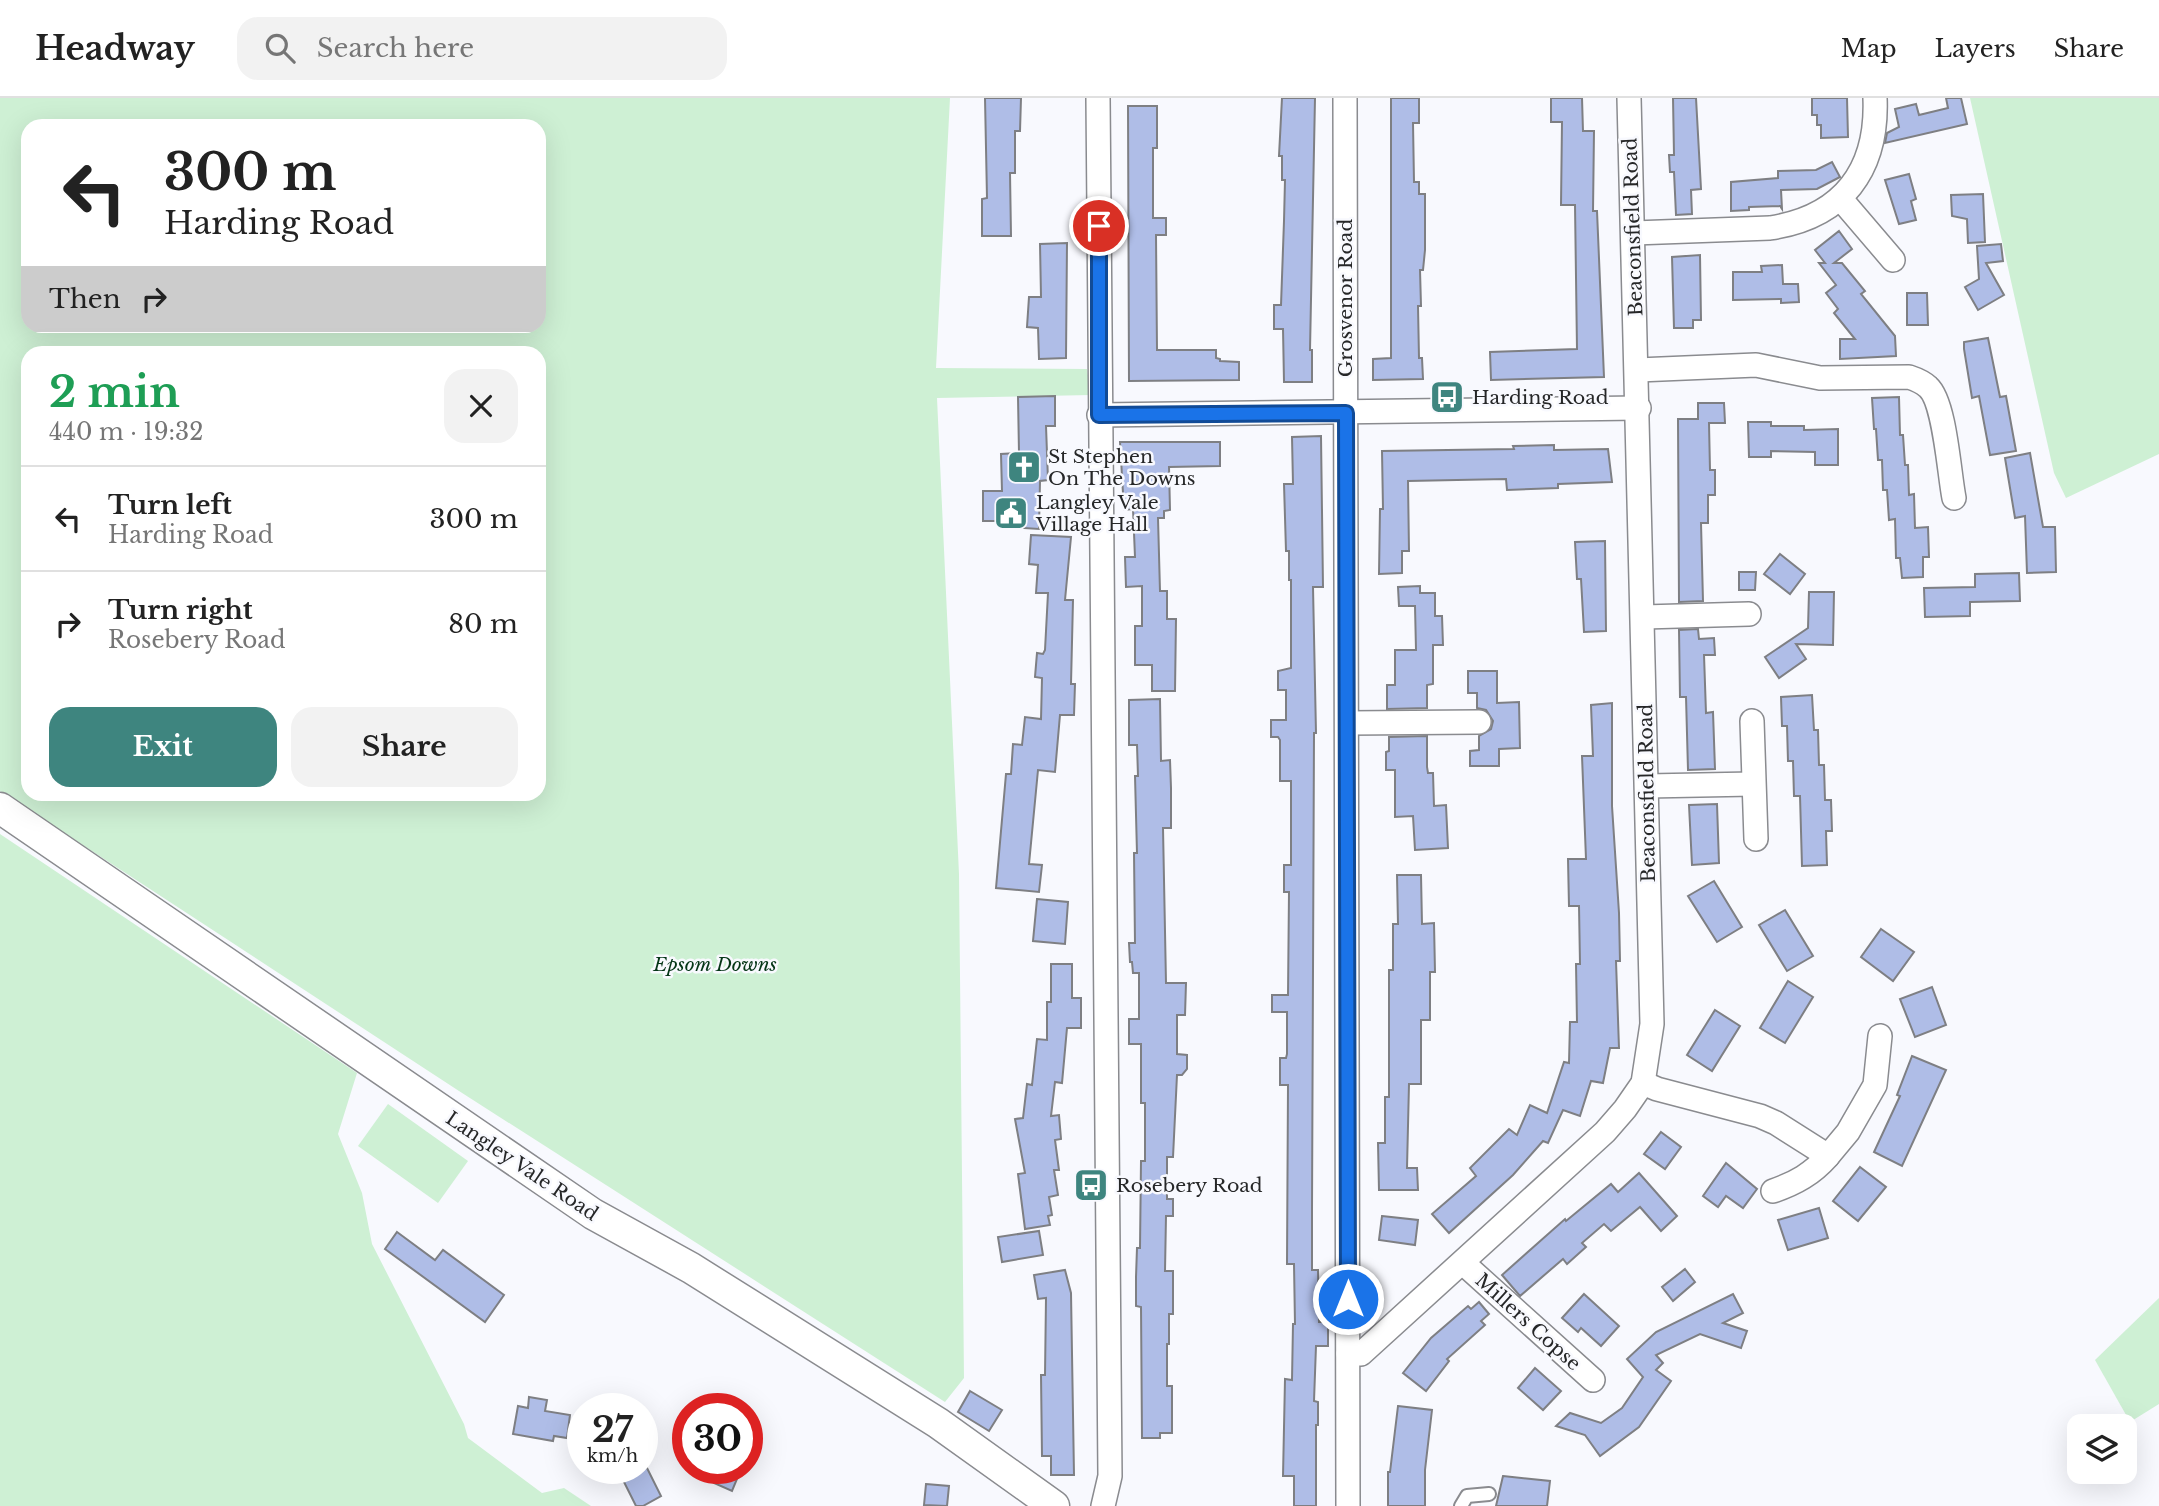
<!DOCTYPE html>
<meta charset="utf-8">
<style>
body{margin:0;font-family:"Libre Baskerville",serif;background:#f2f2f2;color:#222;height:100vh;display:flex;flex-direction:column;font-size:26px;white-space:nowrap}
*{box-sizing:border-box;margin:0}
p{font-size:23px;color:#767676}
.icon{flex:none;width:38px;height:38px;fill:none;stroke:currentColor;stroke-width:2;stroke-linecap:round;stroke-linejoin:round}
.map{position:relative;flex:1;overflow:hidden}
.side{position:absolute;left:21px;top:248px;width:525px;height:455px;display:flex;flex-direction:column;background:#fff;border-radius:21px;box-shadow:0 7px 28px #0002}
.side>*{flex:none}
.hud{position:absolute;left:21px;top:21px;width:525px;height:214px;border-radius:21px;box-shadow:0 7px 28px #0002;background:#fff;color:#222;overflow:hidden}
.fabs{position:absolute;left:2067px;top:1316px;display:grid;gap:14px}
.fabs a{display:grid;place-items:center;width:70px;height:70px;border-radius:14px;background:#fff;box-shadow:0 7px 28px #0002;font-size:35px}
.speed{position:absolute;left:567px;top:1295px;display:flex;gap:14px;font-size:35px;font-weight:700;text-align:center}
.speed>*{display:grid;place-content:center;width:91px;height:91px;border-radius:50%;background:#fff;box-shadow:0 7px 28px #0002;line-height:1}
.speed small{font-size:18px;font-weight:400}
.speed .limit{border:10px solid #d22;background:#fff;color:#111}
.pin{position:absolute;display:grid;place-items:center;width:60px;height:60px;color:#fff;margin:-30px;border:4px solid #fff;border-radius:50%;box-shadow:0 2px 7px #0007}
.me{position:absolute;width:77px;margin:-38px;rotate:0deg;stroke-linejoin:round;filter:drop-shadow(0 0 5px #0008)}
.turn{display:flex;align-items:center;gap:24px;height:147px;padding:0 28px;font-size:32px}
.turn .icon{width:91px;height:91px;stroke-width:2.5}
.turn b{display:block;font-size:49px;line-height:60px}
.then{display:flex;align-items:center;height:66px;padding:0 28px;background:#0003;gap:14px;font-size:26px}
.round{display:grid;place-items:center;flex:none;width:74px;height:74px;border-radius:21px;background:#f2f2f2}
.head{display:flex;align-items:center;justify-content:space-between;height:119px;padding:0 28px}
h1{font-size:42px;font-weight:700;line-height:52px;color:#1e9e55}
.cta{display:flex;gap:14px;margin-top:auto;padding:14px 28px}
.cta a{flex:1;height:80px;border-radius:21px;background:#3e857f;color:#fff;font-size:28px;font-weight:700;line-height:80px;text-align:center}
.cta a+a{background:#f2f2f2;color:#222}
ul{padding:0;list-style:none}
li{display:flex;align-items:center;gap:21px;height:105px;padding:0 28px;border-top:2px solid #e0e0e0}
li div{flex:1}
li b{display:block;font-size:26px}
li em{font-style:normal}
header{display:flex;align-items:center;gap:42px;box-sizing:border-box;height:98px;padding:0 35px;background:#fff;border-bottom:2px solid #e0e0e0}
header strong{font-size:33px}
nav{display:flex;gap:38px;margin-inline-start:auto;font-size:24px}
.search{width:490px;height:63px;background:#f2f2f2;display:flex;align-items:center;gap:18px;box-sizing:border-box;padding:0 24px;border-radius:21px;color:#767676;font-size:26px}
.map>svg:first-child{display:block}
</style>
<header>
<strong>Headway</strong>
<div class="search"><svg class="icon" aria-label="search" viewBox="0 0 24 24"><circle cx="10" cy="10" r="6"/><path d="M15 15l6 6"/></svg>Search here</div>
<nav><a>Map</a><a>Layers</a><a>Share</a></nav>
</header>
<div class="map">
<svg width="2159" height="1408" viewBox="0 0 2159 1408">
<rect width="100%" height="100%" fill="#f8f9fe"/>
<g fill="#cef0d4" fill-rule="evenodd">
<path d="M0 0H950L936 270 1087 271 1091 297 937 300 959 776 964 1280 945 1304 459 993 0 693ZM28 28H539V228H28ZM28 256H539V696H28Z"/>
<path d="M1970 0H2159V356L2066 400 2054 375Z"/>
<path d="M0 736 357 975 338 1036 362 1095 372 1146 464 1326 468 1340 542 1395 564 1390 591 1408H0Z"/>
<path d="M388 1006 468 1063 438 1105 358 1048Z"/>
<path d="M2159 1200V1306L2130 1324 2095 1262Z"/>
</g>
<g fill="#afbde7" stroke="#7e7f83" stroke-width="2">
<path d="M985 0H1021L1020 33H1015V75H1010L1011 138H982V101L987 100Z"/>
<path d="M1282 0H1315L1310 252H1312V284H1284L1283 231H1274V207H1281L1284 123 1285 82H1282V58H1279Z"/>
<path d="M1391 0H1419V25H1413L1414 84H1419V96H1425V152L1423 172H1420L1421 208H1418L1419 260H1422L1423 281 1373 282V261L1391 260Z"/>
<path d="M1551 0H1582L1583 33H1594L1593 113H1597L1604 279 1491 282 1490 254 1577 251 1575 107H1561L1562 24H1551Z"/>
<path d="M1673 0H1696L1701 91 1691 92 1692 116 1676 117 1674 74H1670L1669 57H1674Z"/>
<path d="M1812 0H1847L1848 39 1821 40V27H1817V17H1812Z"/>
<path d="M1946 0H1961L1967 26 1885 45 1887 35 1899 29 1895 11 1916 6 1919 17 1948 10Z"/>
<path d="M1128 8H1157V50H1153V120H1166V137H1156L1157 252H1216V260L1220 261V263L1239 264V282L1129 283Z"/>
<path d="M1832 64 1840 79 1817 91 1781 92 1782 111 1780 108 1749 109V112L1731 113V84L1778 80V73L1816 72Z"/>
<path d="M1909 76 1916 101 1911 103 1916 122 1899 126 1885 82Z"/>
<path d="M1983 96 1985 144 1968 145 1967 121 1952 118 1951 97Z"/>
<path d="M1839 133 1852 151 1834 165H1842L1865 193 1861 196 1895 238 1896 258 1840 261V241H1855L1834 215 1838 211 1826 195 1836 187 1819 165H1825L1815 152Z"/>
<path d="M1067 145 1066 260 1039 261 1038 230 1027 229 1029 199H1041L1040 146Z"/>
<path d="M2001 146 2003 163 1986 165 2004 197 1978 212 1965 189 1979 181 1977 148Z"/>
<path d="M1700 157 1701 222H1693V230H1674L1672 159Z"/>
<path d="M1782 167 1783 186H1798L1799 204 1781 205V201L1733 202V174H1762L1761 168Z"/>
<path d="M1907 195H1927L1928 227H1907Z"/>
<path d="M1988 240 2000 299 2006 298 2016 353 1990 357 1979 298 1972 300 1964 251V244Z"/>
<path d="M1055 298V328H1046L1048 382 1040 383 1039 431 1010 429 1009 423H983V393H1002L1001 356 1019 355 1018 299Z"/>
<path d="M1899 299 1900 337H1903L1905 367H1908L1909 397 1914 396 1915 430 1928 429 1929 459H1923V479L1902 480 1900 460H1896L1895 421 1889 422 1887 392H1883L1882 362H1878L1876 331H1874L1872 300Z"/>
<path d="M1698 305H1724L1725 325H1709L1710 372H1715V397H1708V425H1701L1703 503 1679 504 1678 321H1698Z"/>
<path d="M1748 324H1771V328H1804V332L1838 331V367H1815V354L1771 353V359H1749Z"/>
<path d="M1321 338 1323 489H1313L1316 635H1314L1312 1111V1172H1318L1319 1224H1328V1248H1316L1314 1303 1318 1304V1327H1316V1408H1294V1378H1283L1285 1281 1292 1282 1293 1226H1295L1294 1166H1287L1288 987H1280V960H1286L1287 956V914H1272V897H1288L1289 794H1284V767H1291V683H1280V642L1278 639H1271V622H1286V592H1278V573L1291 570V482H1289V453H1286L1284 386H1293L1292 339Z"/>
<path d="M1120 344H1220V368L1169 369 1170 412 1164 413V420H1158L1160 493H1167V521H1176L1175 593H1152V567H1135V528H1142V488L1126 489 1125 459H1135L1133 411 1124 412Z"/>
<path d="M1554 347V352L1608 351 1612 384 1558 386V390L1507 392 1506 381 1408 383 1409 453H1402V475L1379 476 1380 411H1383L1382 353 1514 351 1513 348Z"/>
<path d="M2030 355 2043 429H2055L2056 474 2027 475 2025 418 2015 420 2005 360Z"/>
<path d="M1031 437 1071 439 1065 502H1073L1071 586H1075L1074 617H1060L1055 674 1038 672 1029 766 1042 767 1039 794 996 790 1006 676H1011L1013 646 1022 647 1025 619 1041 621 1042 580 1035 579 1037 555 1043 556 1045 552 1048 495H1036L1038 467 1029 466Z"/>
<path d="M1605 443 1606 533 1584 534 1581 481H1577L1575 444Z"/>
<path d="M1780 456 1805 476 1790 496 1764 476Z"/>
<path d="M1739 474H1756L1755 492H1739Z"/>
<path d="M2019 475 2020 503 1970 504V518L1925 519 1924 490 1975 489V476Z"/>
<path d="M1420 488V495H1435V518H1442L1443 547H1433V586L1427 587V610L1387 611V587H1395V552H1416L1415 508H1399L1398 489Z"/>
<path d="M1809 494H1834L1833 547 1796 546 1806 561 1779 580 1765 559 1808 530Z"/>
<path d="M1698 531 1699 541 1714 540 1715 557H1704L1706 615 1713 614 1715 671 1688 672 1686 599H1680L1679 532Z"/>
<path d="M1468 573H1497V605L1519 604 1520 650 1499 651V668H1470V653L1479 652V638L1491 631 1493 623 1486 612 1477 610V595H1468Z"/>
<path d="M1812 597 1814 632H1818L1819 667H1824L1825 702H1831L1832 733H1826L1827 767 1802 768 1800 698H1794L1793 663H1788L1787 628H1782L1781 599Z"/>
<path d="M1160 601 1161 663 1170 662 1171 690V730H1163L1166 885H1186L1185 917H1177V956L1187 957V971L1182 977H1177L1173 1059H1167V1101H1173V1118H1166L1165 1173H1173V1216H1169V1246H1167V1288H1172V1335H1160V1340H1142L1141 1209 1136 1208V1179L1137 1150H1140L1141 1063H1145V1005H1141V946H1129V921H1139V875H1133L1132 864H1130L1129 845H1135L1134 755H1137L1135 678H1138L1137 647H1129V602Z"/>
<path d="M1612 605V708L1619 815 1620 863H1616L1619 950H1610L1603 985 1591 983 1580 1018 1563 1012 1548 1045 1543 1043 1513 1077 1449 1135 1432 1116 1476 1078 1470 1070 1509 1031 1517 1037 1530 1007 1547 1015 1564 964 1569 965 1570 924H1577L1576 866H1580L1579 808H1569L1568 761H1586L1582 658H1593L1591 607Z"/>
<path d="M1427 638V669L1428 675H1433L1434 708 1446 707 1448 750 1415 752 1413 718 1395 719V672H1386V654L1389 653V639Z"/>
<path d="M1717 706 1719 765 1692 767 1689 707Z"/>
<path d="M1397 777H1421L1422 826 1434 825 1435 874H1430V922H1421V986H1409L1407 1070H1417L1418 1092H1379L1378 1045H1385V999H1389V872H1393V826H1398Z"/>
<path d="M1714 783 1742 829 1717 844 1688 798Z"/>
<path d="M1037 801 1068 804 1065 846 1033 843Z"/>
<path d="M1785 812 1813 858 1787 873 1759 827Z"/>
<path d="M1881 831 1914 854 1893 883 1861 859Z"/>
<path d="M1051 866H1072V900H1081V930H1067L1062 985 1055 984 1051 1018 1059 1017 1061 1041 1055 1042 1059 1072H1054L1058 1097 1049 1099 1052 1117 1048 1118 1050 1127 1025 1131 1018 1076 1025 1075 1015 1021 1023 1020 1027 986 1032 987 1037 941 1047 942V904H1051Z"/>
<path d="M1788 883 1813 899 1785 945 1760 930Z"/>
<path d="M1932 889 1946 927 1915 939 1900 901Z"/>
<path d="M1715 912 1740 928 1712 973 1687 957Z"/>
<path d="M1912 958 1946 972 1902 1068 1874 1054 1900 998 1897 997Z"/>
<path d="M1661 1034 1681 1049 1665 1071 1644 1056Z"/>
<path d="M1726 1065 1757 1091 1743 1110 1726 1098 1718 1109 1703 1098Z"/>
<path d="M1860 1069 1886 1089 1858 1123 1833 1103Z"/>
<path d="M1639 1075 1677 1118 1661 1133 1640 1109 1611 1133 1604 1126 1582 1145 1586 1149 1567 1166 1563 1161 1520 1198 1502 1177 1565 1121 1566 1123 1611 1086 1618 1094Z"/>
<path d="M1819 1110 1828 1140 1788 1152 1778 1122Z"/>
<path d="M1382 1118 1418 1122 1415 1147 1379 1142Z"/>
<path d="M1039 1133 1043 1157 1002 1164 998 1139Z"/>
<path d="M397 1134 435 1162 443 1152 504 1197 485 1224 385 1151Z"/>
<path d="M1685 1171 1695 1184 1673 1203 1662 1189Z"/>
<path d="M1065 1172 1071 1195 1074 1377H1051V1358H1042L1041 1277H1045L1046 1200 1038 1201 1034 1177Z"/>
<path d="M1584 1196 1619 1228 1601 1248 1581 1230 1578 1234 1562 1220Z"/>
<path d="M1733 1196 1743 1215 1723 1225 1747 1233 1741 1250 1700 1236 1656 1257 1663 1265 1656 1272 1671 1283 1639 1329 1600 1358 1585 1337 1556 1328 1570 1315 1601 1325 1622 1310 1643 1279 1627 1261 1656 1234Z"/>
<path d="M1479 1204 1489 1216 1481 1223 1485 1227 1447 1261 1449 1263 1426 1293 1403 1275 1431 1240 1468 1208 1471 1211Z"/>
<path d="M1535 1270 1561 1293 1543 1312 1518 1290Z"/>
<path d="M970 1293 1002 1312 989 1333 958 1314Z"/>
<path d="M529 1299 547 1302 545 1313 570 1317 567 1340 554 1338 553 1343 513 1336 518 1308 528 1310Z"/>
<path d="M1398 1308 1432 1312 1425 1372V1408H1388V1374H1390Z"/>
<path d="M617 1370H647L661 1398 643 1408H636Z"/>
<path d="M721 1370 739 1376 732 1393 714 1385Z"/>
<path d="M1503 1378 1550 1383 1547 1408H1496Z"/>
<path d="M926 1386 949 1388 947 1408 924 1407Z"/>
</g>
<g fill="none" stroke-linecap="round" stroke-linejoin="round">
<g stroke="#8a8b8f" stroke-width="16">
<path id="service" d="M1461 1408 1467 1398 1489 1396"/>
</g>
<g stroke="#8a8b8f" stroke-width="26">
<g id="minor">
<path d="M1098 0 1110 1378 1103 1408"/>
<path d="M1345 0 1348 1408"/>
<path d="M1840 100 1893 162"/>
<path d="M1634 135 1770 130C1843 119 1878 72 1875 0"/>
<path d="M1638 272 1756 267 1820 280 1909 279C1915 281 1923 284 1928 289 1945 304 1949 375 1954 400"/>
<path d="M1099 317 1639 310"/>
<path d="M1644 519 1749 516"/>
<path d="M1752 623 1756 741"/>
<path d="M1348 625 1479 624"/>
<path d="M1647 688 1753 686"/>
<path d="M1643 985 1657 991 1760 1018 1776 1025 1828 1058 1848 1034 1875 987 1880 938"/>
<path d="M1773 1093C1796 1085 1812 1076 1828 1058"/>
<path d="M1463 1165 1593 1282"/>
<path d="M1348 1256H1361L1605 1034 1625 1011 1643 985 1652 926 1629 0"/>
</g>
</g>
<g stroke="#8a8b8f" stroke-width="33">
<path id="tertiary" d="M0 710 593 1116 691 1170 938 1325 1054 1408"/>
</g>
<use href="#service" stroke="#fff" stroke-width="12"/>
<use href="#minor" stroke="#fff" stroke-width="23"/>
<use href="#tertiary" stroke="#fff" stroke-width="30"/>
</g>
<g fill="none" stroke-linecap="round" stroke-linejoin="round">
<g stroke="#114b97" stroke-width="18">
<path id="route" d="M1099 128V317L1346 315 1348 1201"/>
</g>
<use href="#route" stroke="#1a73e8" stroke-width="12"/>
</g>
<defs>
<g id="bus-square" transform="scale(1.75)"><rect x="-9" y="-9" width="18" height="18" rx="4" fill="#3e857f" stroke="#f8f9fe"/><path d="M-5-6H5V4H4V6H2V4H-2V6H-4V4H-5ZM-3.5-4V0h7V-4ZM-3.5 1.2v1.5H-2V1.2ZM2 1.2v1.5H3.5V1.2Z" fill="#fff"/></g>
<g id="church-square" transform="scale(1.75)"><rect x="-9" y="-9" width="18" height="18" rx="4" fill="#3e857f" stroke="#f8f9fe"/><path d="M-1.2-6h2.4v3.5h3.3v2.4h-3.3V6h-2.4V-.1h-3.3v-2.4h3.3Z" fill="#fff"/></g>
<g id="civic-square" transform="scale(1.75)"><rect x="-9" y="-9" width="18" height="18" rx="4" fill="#3e857f" stroke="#f8f9fe"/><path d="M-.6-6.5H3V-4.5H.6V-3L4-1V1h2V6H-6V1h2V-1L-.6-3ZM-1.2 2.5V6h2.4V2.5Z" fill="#fff"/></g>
</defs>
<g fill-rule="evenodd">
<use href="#bus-square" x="1447" y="299"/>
<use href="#church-square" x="1024" y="369"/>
<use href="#civic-square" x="1011" y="415"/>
<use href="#bus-square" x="1091" y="1087"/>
</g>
<g text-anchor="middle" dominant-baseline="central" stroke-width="5" stroke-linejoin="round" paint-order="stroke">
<g font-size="19" fill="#262728" stroke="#f8f9fe">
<text transform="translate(1633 129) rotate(-92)">Beaconsfield Road</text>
<text transform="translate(1345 200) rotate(-90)">Grosvenor Road</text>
<text transform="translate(1647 695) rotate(-91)">Beaconsfield Road</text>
<text transform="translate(522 1068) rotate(34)">Langley Vale Road</text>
<text transform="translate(1528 1224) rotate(42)">Millers Copse</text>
</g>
<g font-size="19" fill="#262728" stroke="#f8f9fe" text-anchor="start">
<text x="1472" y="299">Harding Road</text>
<text x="1048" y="358">St Stephen<tspan x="1048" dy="22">On The Downs</tspan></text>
<text x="1036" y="404">Langley Vale<tspan x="1036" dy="22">Village Hall</tspan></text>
<text x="1116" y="1087">Rosebery Road</text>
</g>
<g font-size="19" font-style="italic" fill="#053617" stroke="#f8f9fe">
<text x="715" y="866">Epsom Downs</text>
</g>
</g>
</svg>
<div class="fabs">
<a><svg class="icon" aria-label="layers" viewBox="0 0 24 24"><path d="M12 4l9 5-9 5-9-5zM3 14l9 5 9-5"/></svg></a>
</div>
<div class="speed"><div>27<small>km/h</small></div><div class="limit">30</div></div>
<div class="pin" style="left:1099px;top:128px;background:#d93025"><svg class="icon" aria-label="arrive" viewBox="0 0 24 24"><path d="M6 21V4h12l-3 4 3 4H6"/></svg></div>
<svg class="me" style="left:1348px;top:1201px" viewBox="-20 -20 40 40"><circle r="17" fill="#1a73e8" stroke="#fff" stroke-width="3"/><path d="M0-11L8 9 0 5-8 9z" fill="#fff"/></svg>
<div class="hud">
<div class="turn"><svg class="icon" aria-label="left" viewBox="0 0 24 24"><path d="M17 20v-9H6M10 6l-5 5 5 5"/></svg><div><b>300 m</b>Harding Road</div></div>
<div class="then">Then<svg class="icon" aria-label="right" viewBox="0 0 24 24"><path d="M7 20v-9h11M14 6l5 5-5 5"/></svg></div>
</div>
<section class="side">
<div class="head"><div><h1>2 min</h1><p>440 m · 19:32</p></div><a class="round"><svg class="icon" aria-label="close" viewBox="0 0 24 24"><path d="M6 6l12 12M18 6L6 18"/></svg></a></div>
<ul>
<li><svg class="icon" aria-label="left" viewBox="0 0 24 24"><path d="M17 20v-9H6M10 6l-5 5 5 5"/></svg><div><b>Turn left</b><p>Harding Road</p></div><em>300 m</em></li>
<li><svg class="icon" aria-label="right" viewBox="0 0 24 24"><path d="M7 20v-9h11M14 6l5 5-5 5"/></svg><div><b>Turn right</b><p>Rosebery Road</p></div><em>80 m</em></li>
</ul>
<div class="cta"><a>Exit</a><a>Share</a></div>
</section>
</div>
